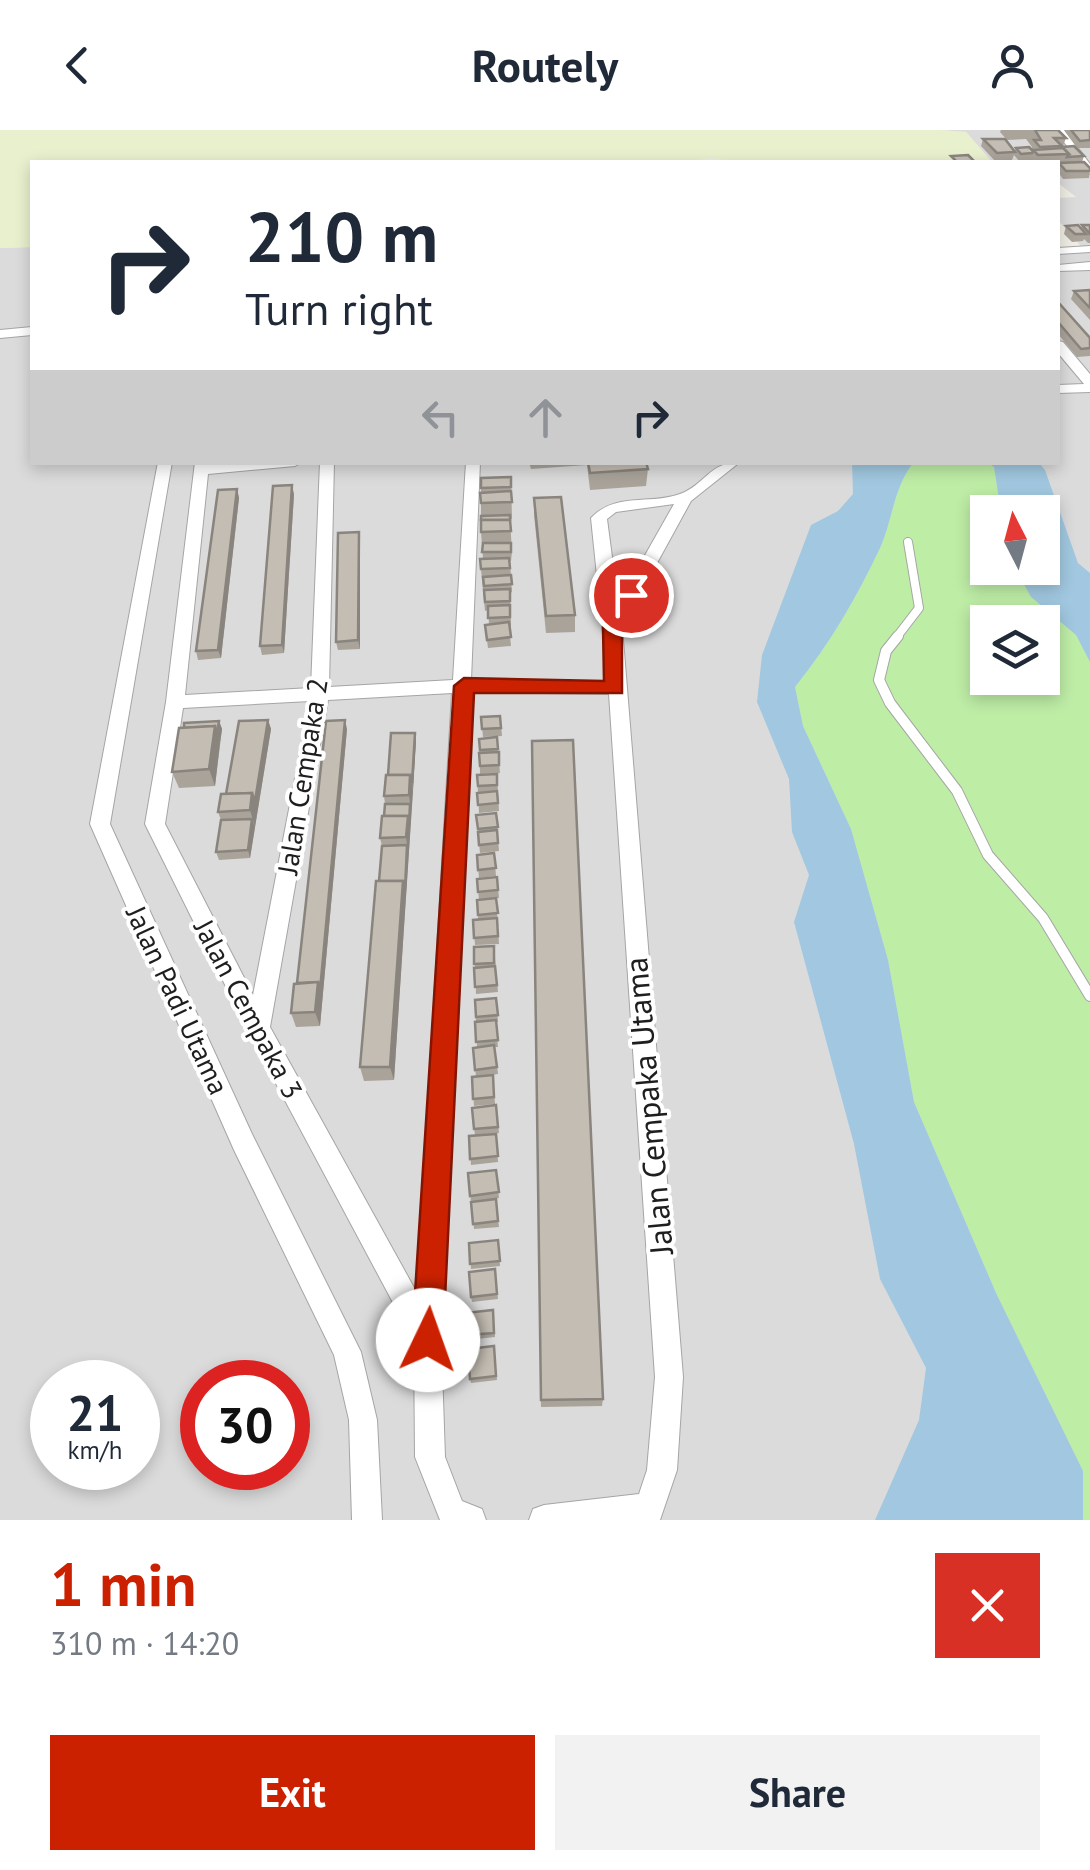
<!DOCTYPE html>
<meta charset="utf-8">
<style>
body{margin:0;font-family:"PT Sans",sans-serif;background:#f2f2f3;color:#1f2937;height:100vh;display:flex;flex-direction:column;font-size:38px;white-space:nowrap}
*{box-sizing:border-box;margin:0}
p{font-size:32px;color:#747a83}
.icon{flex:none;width:55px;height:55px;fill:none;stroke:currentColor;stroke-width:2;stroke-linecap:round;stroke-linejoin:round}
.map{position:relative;height:1390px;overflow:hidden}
.drawer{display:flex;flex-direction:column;background:#fff;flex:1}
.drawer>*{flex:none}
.hud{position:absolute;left:30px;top:30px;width:1030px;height:305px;border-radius:0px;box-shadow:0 5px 15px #0003;background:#fff;color:#1f2937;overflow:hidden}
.needle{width:65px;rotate:354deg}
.fabs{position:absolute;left:970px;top:365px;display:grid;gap:20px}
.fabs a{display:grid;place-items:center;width:90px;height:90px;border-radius:0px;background:#fff;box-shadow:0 5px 15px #0003;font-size:50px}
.speed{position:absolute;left:30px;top:1230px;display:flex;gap:20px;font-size:50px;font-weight:700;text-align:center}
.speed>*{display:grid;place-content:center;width:130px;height:130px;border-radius:50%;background:#fff;box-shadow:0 5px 15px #0003;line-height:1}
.speed small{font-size:25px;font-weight:400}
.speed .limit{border:15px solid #d22;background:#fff;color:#111}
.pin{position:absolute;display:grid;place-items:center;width:85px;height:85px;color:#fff;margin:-42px;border:5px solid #fff;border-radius:50%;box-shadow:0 2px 10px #0007}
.me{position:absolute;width:110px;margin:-55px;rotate:3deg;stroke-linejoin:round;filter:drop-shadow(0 0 8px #0008)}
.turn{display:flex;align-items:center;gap:35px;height:210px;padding:0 50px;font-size:45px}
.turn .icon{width:130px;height:130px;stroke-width:2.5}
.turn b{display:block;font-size:70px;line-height:85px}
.lanes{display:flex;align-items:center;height:95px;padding:0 50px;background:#0003;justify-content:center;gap:50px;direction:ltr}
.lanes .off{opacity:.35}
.round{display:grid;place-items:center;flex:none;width:105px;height:105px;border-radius:0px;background:#f2f2f3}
.headline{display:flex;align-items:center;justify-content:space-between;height:170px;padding:0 50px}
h1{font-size:60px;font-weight:800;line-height:75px;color:#cc2100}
.primary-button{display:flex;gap:20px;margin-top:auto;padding:20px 50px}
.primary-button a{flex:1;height:115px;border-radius:0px;background:#cc2100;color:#fff;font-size:40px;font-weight:800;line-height:115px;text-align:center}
.primary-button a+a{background:#f2f2f3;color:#1f2937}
header{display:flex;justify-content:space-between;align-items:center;height:130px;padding:0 50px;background:#fff;font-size:45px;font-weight:800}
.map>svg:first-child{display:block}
</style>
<header><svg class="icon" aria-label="back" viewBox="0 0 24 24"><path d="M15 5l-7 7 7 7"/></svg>Routely<svg class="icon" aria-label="person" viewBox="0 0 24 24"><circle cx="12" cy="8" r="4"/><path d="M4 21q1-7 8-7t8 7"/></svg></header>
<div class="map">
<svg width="1090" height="1390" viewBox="0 0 1090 1390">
<rect width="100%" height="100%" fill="#f0eee4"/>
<path fill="#dcdbdb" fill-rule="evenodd" d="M939 0H1090V1390H0V118L32 117V332H1058V122L1084 120 1058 90V68L1076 67 1058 53V32H965L991 31 966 2ZM988 382H1042V438H988ZM988 492H1042V548H988ZM52 1252H138V1338H52ZM202 1252H288V1338H202Z"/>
<path fill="#e8f0ce" d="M0 0H939L966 2 992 32H749L711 28 681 32H32V117L0 118Z"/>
<path fill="#beeda6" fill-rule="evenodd" d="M913 333H988L994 337 1001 382H988V438H1015L1031 467 1076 505 1090 532V1390H1083V1341L996 1163 914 972 888 830 851 699 803 596 795 557C830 513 856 469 880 418 893 389 893 359 913 333ZM988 492H1042V548H988Z"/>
<g fill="#a1c8e0">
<path d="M852 333H913C893 359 893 389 880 418 856 469 830 513 795 557L803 596 851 699 888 830 914 972 996 1163 1083 1341V1390H875L919 1290 926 1238 880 1149 854 1014 794 792 809 745 792 702 789 649 757 572 762 525 811 395 838 381 853 364Z"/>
<path d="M988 333H1039L1045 340 1078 433 1090 443V532L1076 505 1031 467 1015 438H1042V382H1001L994 337Z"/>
</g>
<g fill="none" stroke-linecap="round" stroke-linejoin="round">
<g stroke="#a5a5a5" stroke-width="10">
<path id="service-far1" d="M896 508 919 478 908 412"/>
</g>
<g stroke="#a5a5a5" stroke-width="12">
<path id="service" d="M898 506 886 521 879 550 890 573 957 661 988 725 1043 788 1090 866"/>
</g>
<g stroke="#a5a5a5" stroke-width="2">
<g id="minor">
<path d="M1054 0H1064L1090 34V44Z"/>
<path d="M1090 116V122L1058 124V118Z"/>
<path d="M1090 132V140L1058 141V135Z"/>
<path d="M32 197V205L0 208V200Z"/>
<path d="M1058 211 1063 212 1090 244V262L1058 263V255L1084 254 1058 223Z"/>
<path d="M158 332H172L110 694 252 1004 361 1222 377 1290 382 1390H352L349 1290 334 1225 234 1020 90 694Z"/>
<path d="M195 332H302L295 336 208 344 185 565 311 558 320 332H334L329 557 453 550 466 332H480L471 550 608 552 591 388C615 362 650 375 680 364 705 355 709 332 740 332L691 371 622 497 683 1247 677 1340 660 1390H529L533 1379 544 1375 639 1364 647 1340 655 1247 609 564 470 562 441 1209 445 1327 462 1371 482 1379 486 1390H440L415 1327 414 1212 250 905 145 694 166 572ZM674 374 618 473 607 389 616 382ZM452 563 417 1163 270 897 328 570ZM310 571 253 865 165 694 183 578Z"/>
</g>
</g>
<use href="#service-far1" stroke="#fff" stroke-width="8"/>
<use href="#service" stroke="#fff" stroke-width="10"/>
<use href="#minor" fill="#fff" fill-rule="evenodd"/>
</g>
<g fill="#a9a39a">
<path d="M1001 0H1058L1066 8 1063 16 1084 26 1082 32 1090 38 1089 48 1063 49 1058 42V32L1019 31 1014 25 1012 30 995 31 981 16 983 9 1014 22 1016 18 1031 20 1032 17 1026 9 1007 10 1000 2Z"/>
<path d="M1064 0H1090V18H1077Z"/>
<path d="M1082 95H1090V113H1088L1084 109 1083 111 1072 112 1064 104 1066 96 1081 98Z"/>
<path d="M1090 160V190L1071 169 1074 161Z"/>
<path d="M1058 172 1090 208V226L1077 227 1058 204Z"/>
<path d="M529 332H646L648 339 646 356 590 360 587 335 531 339Z"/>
<path d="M511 347 512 389H510L512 422 511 431H510L512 462 510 463 511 496H509L511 516 488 518 485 495 489 494 488 480 485 481 480 429H483L481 402V348Z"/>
<path d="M237 359 239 368 221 528 198 530 196 521Z"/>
<path d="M294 364 284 523 262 525 260 516Z"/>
<path d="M534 368 575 485V502L546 503 534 385Z"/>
<path d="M360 411V519L338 520 336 512Z"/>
<path d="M500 586 502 606 483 607 481 587Z"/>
<path d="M268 590 271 599 250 728 219 730 216 722 221 690 218 682 226 664Z"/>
<path d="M219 591 222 599 215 656 179 658 172 642Z"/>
<path d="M347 599 320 896 296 897 291 883Z"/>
<path d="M415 603 416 611 394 950 364 951 360 937 379 751 382 716 380 708 385 674 384 666 388 645Z"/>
<path d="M497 607 500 643 480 644 479 609Z"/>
<path d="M532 611 603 1269 602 1276 541 1277Z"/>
<path d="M497 644 499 681 479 683 477 645Z"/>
<path d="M496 683 499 721 480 723 476 685Z"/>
<path d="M494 723 496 746 479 748 477 725Z"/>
<path d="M497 747 499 768H496L499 814 475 815 473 790 478 789 479 770 477 749Z"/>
<path d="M494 816 498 862 476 864 474 817Z"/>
<path d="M496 868 498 892H496L498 917H495L498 944 476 947 493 945 495 974 474 976 472 947H476L473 918 477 917 475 870Z"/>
<path d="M496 975 499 1003 475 1006 472 978Z"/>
<path d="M496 1004 498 1032 471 1035 469 1006Z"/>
<path d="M496 1040 499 1068 471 1072 468 1043Z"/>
<path d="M496 1069 499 1097 474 1099 471 1072Z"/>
<path d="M498 1110 500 1136 471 1139 469 1113Z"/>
<path d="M495 1139 498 1169 472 1172 471 1167Z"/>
<path d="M493 1180 495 1207 467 1210 466 1205Z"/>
<path d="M494 1216 497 1250 471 1253 470 1249Z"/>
</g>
<g fill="#89847d">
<path d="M292 355 294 364 284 523 282 515Z"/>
<path d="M237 359 239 368 221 528 218 520Z"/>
<path d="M359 402 360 411V519L358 510Z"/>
<path d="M268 590 271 599 255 697 250 680Z"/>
<path d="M345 590 347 599 320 896 315 882Z"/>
<path d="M219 591 222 599 220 613 217 604Z"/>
<path d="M215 596 220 613 215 656 209 639Z"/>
<path d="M415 603 416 611 413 661 412 653Z"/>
<path d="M410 645 413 661 394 950 390 937 403 751 407 715 406 707 410 674 409 665Z"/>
<path d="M252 689 255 697 250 728 248 720Z"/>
</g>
<g fill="#c4bdb3" stroke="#89847d" stroke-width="2.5">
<path d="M1035 0H1058L1066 8H1054L1062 16 1040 17 1034 10H1041Z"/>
<path d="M1071 0H1090V10L1080 11Z"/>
<path d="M983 9H1005L1015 22 997 23Z"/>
<path d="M1074 16 1084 26 1067 27 1069 24 1063 18H1061L1062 17Z"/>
<path d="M1029 17 1033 21 1032 23 1021 24 1016 18Z"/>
<path d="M1063 18 1069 24 1038 25 1033 20Z"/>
<path d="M968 25 975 32H957L951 26Z"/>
<path d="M1084 32 1090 38V41H1066L1059 33Z"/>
<path d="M1078 95 1086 104H1075L1066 96Z"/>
<path d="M1082 95H1090V104Z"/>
<path d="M1090 160V178L1074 161Z"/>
<path d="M1058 172 1090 208V218L1081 219 1058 192Z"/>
<path d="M588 332H646L648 339 590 343Z"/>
<path d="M511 347V357L481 358V348Z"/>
<path d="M292 355 282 515 260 516 273 356Z"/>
<path d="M237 359 218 520 196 521 218 360Z"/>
<path d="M511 361 512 372 481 373 480 363Z"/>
<path d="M561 367 575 485 546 486 534 368Z"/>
<path d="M510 385V390H481V386Z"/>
<path d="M481 390H510L511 401 481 402Z"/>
<path d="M359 402 358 510 336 512 338 403Z"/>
<path d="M483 413H511V422H482Z"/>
<path d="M509 428 510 438 481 439 480 429Z"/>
<path d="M511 445 512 454 484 456 483 447Z"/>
<path d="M510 459V471L485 472 484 460Z"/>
<path d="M510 475V487L488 488V476Z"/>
<path d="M509 492 511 507 487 510 485 495Z"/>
<path d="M500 586 501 598 482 599 481 587Z"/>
<path d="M268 590 255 671 252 663 226 664 239 591Z"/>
<path d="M345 590 320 860 318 852 297 853 326 591Z"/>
<path d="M219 591 217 604 215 596 184 598V593Z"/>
<path d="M215 596 209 639 172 642 179 598Z"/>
<path d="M391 603H415L412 653 410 645H388Z"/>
<path d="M497 607 498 619 480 620 479 609Z"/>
<path d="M573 610 603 1269 541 1270 532 611Z"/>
<path d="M499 622V635L480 636 479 623Z"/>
<path d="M497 644V655L478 656 477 645Z"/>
<path d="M386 645H410L409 665 384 666Z"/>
<path d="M497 661 498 673 478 675 477 663Z"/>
<path d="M252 663 250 680 218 682 221 664Z"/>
<path d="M385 674H410L409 694 408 686H384Z"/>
<path d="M496 683 498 697 478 699 476 685Z"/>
<path d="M382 686H408L406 707 380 708Z"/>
<path d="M252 689 248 720 216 722 221 690Z"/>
<path d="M497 700 498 713 479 715 478 702Z"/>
<path d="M407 715 405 759 403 751H379L382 716Z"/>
<path d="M494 723 496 738 478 740 477 725Z"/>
<path d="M497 747 498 760 478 762 477 749Z"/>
<path d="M376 751H403L390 937H360Z"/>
<path d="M496 768 498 783 478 785 477 770Z"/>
<path d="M497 788 498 806 474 808 473 790Z"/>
<path d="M494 816V833L474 834V817Z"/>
<path d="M495 836 497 855 475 857 474 838Z"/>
<path d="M318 852 315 882 291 883 294 854Z"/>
<path d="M496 868 498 885 476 887 475 870Z"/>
<path d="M496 890 498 910 476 912 475 892Z"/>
<path d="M494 915 497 937 475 940 473 918Z"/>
<path d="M493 945 494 967 473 969 472 947Z"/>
<path d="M496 975 498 997 474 999 472 978Z"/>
<path d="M496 1004 498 1026 470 1029 469 1006Z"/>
<path d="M496 1040 499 1062 470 1066 468 1043Z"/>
<path d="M496 1069 498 1091 473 1094 471 1072Z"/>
<path d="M498 1110 500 1131 470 1134 469 1113Z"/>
<path d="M495 1139 497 1164 471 1167 469 1142Z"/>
<path d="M493 1180 494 1203 466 1205 465 1183Z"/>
<path d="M494 1216 496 1246 470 1249 468 1219Z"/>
</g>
<path fill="#cc2100" stroke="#851500" stroke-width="2.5" d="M631 459 640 465 622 497V563H474L443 1210 439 1222 428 1226 417 1222 412 1210 454 556 464 548 604 551 603 497 624 461Z"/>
<g text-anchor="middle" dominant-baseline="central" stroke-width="8" stroke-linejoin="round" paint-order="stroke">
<g font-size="28" fill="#1e1e1e" stroke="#fff">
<text transform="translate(302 646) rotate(-81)">Jalan Cempaka 2</text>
<text transform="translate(178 870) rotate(65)">Jalan Padi Utama</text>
<text transform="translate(249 879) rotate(62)">Jalan Cempaka 3</text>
</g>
<g font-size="32" fill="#1e1e1e" stroke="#fff">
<text transform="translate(648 976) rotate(-95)">Jalan Cempaka Utama</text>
</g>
</g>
</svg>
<div class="fabs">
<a><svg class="needle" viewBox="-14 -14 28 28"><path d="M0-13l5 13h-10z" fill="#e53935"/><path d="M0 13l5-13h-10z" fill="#747a83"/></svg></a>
<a><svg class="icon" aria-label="layers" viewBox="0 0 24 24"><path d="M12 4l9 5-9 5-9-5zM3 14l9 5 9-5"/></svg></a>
</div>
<div class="speed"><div>21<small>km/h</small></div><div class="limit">30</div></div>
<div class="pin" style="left:631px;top:465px;background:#d93025"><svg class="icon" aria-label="arrive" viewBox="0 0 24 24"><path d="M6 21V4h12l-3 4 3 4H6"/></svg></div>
<svg class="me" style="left:428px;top:1210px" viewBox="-20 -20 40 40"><circle r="19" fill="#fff"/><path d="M0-13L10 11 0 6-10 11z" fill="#cc2100"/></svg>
<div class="hud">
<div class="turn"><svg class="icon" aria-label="right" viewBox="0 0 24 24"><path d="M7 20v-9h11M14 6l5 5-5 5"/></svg><div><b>210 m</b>Turn right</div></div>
<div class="lanes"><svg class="icon off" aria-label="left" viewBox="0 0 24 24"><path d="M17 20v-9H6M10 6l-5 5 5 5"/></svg><svg class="icon off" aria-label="ahead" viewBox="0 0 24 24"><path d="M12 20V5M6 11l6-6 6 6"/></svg><svg class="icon" aria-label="right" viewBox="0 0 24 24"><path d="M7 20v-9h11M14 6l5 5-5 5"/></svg></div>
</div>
</div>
<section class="drawer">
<div class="headline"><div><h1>1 min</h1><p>310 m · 14:20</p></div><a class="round" style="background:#d93025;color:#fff"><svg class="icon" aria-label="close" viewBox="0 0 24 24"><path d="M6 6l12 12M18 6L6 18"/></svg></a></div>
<div class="primary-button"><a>Exit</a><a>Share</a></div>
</section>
